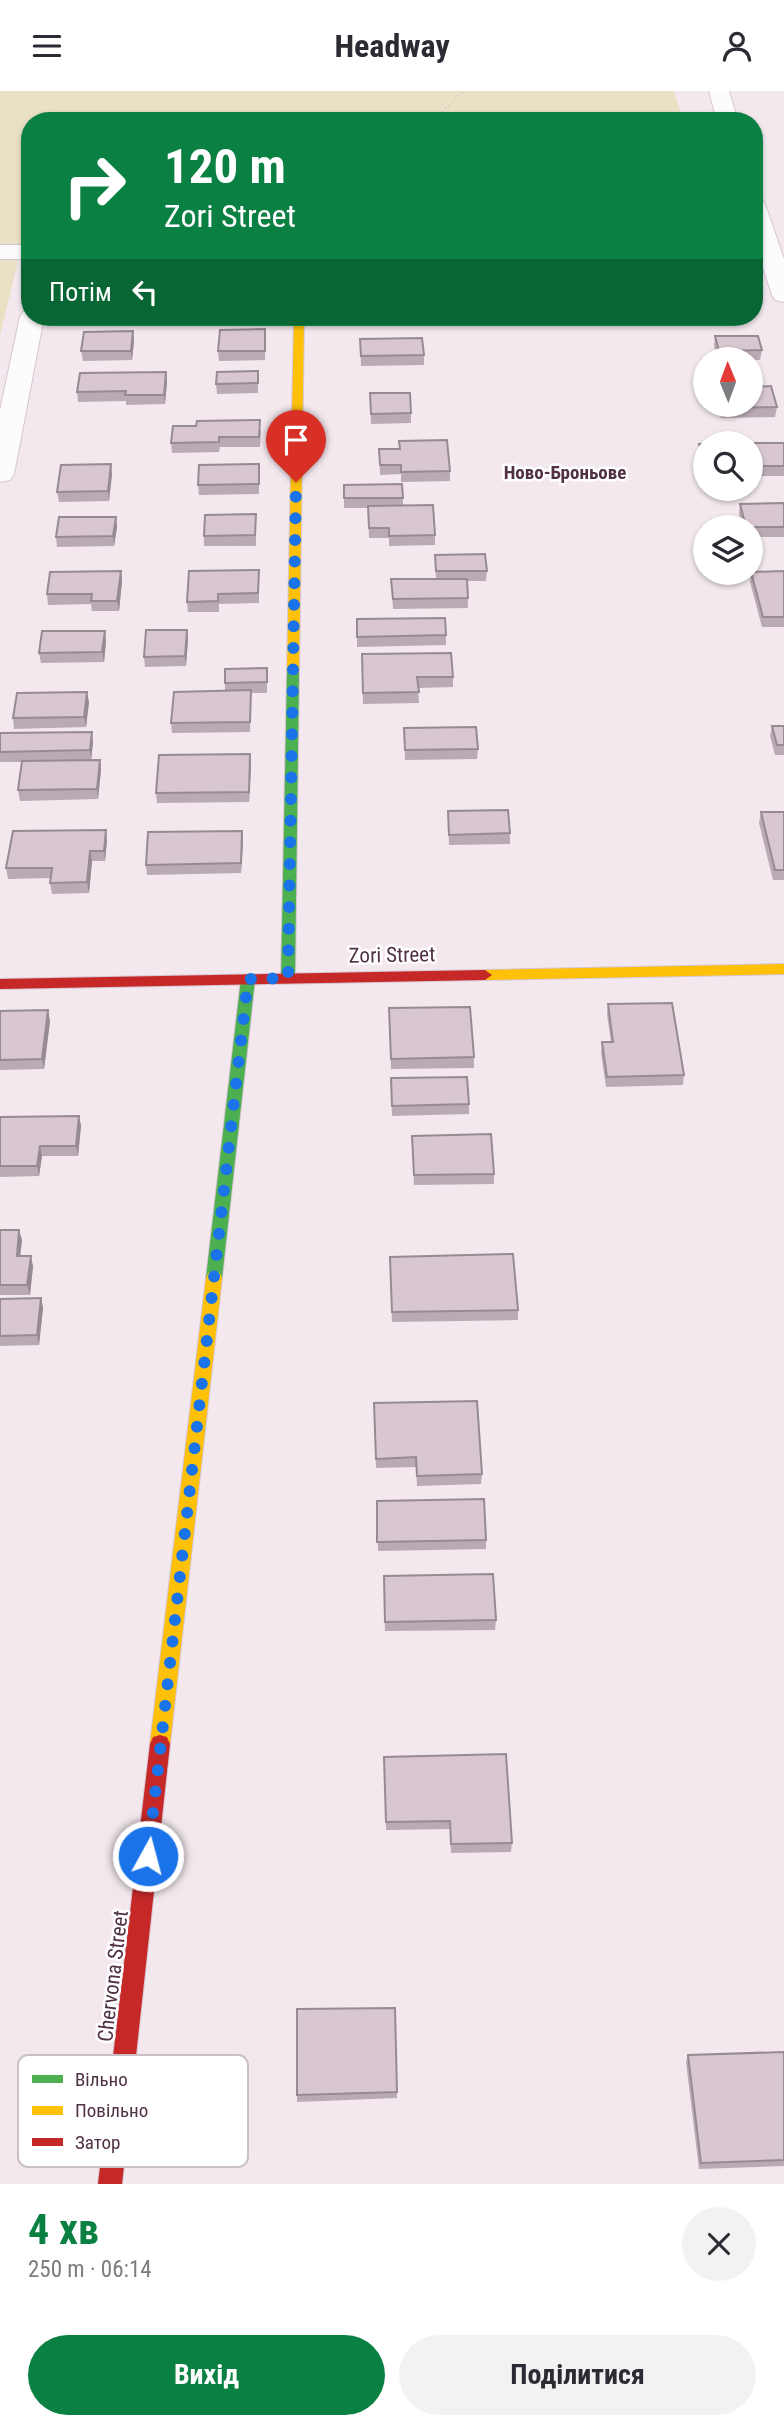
<!DOCTYPE html>
<html lang="uk">
<meta charset="utf-8">
<style>
body{margin:0;font-family:"Roboto Condensed",sans-serif;background:#f2f2f3;color:#2b2b33;height:100vh;display:flex;flex-direction:column;font-size:26px;white-space:nowrap}
*{box-sizing:border-box;margin:0}
p{font-size:23px;color:#7c7c81}
.icon{flex:none;width:38px;height:38px;fill:none;stroke:currentColor;stroke-width:2;stroke-linecap:round;stroke-linejoin:round}
.map{position:relative;height:2093px;overflow:hidden}
.sheet{display:flex;flex-direction:column;background:#fff;flex:1}
.sheet>*{flex:none}
.banner{position:absolute;left:21px;top:21px;width:742px;height:214px;border-radius:28px;box-shadow:0 2px 5px #0004;background:#0b8043;color:#fff;overflow:hidden}
.needle{width:46px;rotate:359deg}
.tools{position:absolute;left:693px;top:256px;display:grid;gap:14px}
.tools a{display:grid;place-items:center;width:70px;height:70px;border-radius:50%;background:#fff;box-shadow:0 2px 5px #0004;font-size:35px}
.pin{position:absolute;display:grid;place-items:center;width:60px;height:60px;color:#fff;margin:-72px -30px;border-radius:50% 50% 50% 0;rotate:-45deg;box-shadow:0 0 7px #0007}
.pin .icon{rotate:45deg}
.me{position:absolute;width:77px;margin:-38px;rotate:7deg;stroke-linejoin:round;filter:drop-shadow(0 0 5px #0008)}
.turn{display:flex;align-items:center;gap:24px;height:147px;padding:0 28px;font-size:32px}
.turn .icon{width:91px;height:91px;stroke-width:2.5}
.turn b{display:block;font-size:49px;line-height:60px}
.then{display:flex;align-items:center;height:66px;padding:0 28px;background:#0003;gap:14px;font-size:26px}
.round{display:grid;place-items:center;flex:none;width:74px;height:74px;border-radius:37px;background:#f2f2f3}
.headline{display:flex;align-items:center;justify-content:space-between;height:119px;padding:0 28px}
h1{font-size:42px;font-weight:700;line-height:52px;color:#0b8043}
.action{display:flex;gap:14px;margin-top:auto;padding:14px 28px}
.action a{flex:1;height:80px;border-radius:42px;background:#0b8043;color:#fff;font-size:28px;font-weight:700;line-height:80px;text-align:center}
.action a+a{background:#f2f2f3;color:#2b2b33}
header{display:flex;justify-content:space-between;align-items:center;height:91px;padding:0 28px;background:#fff;font-size:32px;font-weight:700}
.map>svg:first-child{display:block}
</style>
<header><svg class="icon" aria-label="menu" viewBox="0 0 24 24"><path d="M4 6h16M4 12h16M4 18h16"/></svg>Headway<svg class="icon" aria-label="person" viewBox="0 0 24 24"><circle cx="12" cy="8" r="4"/><path d="M4 21q1-7 8-7t8 7"/></svg></header>
<div class="map">
<svg width="784" height="2093" viewBox="0 0 784 2093">
<rect width="100%" height="100%" fill="#f2e8ee"/>
<path fill="#eae1c5" d="M0 0H674L683 30H30V154L20 161 0 245Z"/>
<g fill="none" stroke-linecap="round" stroke-linejoin="round">
<g stroke="#d7c5d0" stroke-width="2">
<g id="street">
<path d="M709 0H729L738 30H717Z"/>
<path d="M754 106 762 108 765 113 784 168V211L775 209 772 204 754 149Z"/>
<rect x="0" y="154" width="30" height="14"/>
<path d="M30 219V226H44L14 383 10 389 0 391V319L20 226 23 221Z"/>
</g>
</g>
<g stroke="#d7c5d0" stroke-width="2">
<g id="fast">
<path d="M293 577 299 581 295 887 288 892 281 887 287 581Z"/>
<path d="M248 883 255 888 222 1187 220 1192H208L206 1187 241 888Z"/>
</g>
</g>
<g stroke="#d7c5d0" stroke-width="2">
<g id="slow">
<path d="M294 226H304L299 581 293 585 287 581Z"/>
<path d="M784 873V883L485 889 478 884 485 879Z"/>
<path d="M214 1180 220 1182 222 1187 170 1653 167 1660 160 1662 153 1660 150 1653 206 1187 208 1182Z"/>
</g>
</g>
<g stroke="#d7c5d0" stroke-width="2">
<g id="jam">
<path d="M485 879 492 884 485 889 0 898V888Z"/>
<path d="M160 1644 167 1646 170 1653 122 2093H98L150 1653 153 1646Z"/>
</g>
</g>
<path stroke="#d1cace" stroke-width="2.5" stroke-dasharray="1 3.5" stroke-linecap="butt" d="M432 30 464 0"/>
<use href="#street" fill="#fdfcfc" fill-rule="evenodd"/>
<use href="#fast" fill="#4caf50" fill-rule="evenodd"/>
<use href="#slow" fill="#ffc107" fill-rule="evenodd"/>
<use href="#jam" fill="#c62828" fill-rule="evenodd"/>
</g>
<g fill="#baaab4">
<path d="M202 226H261H230L229 230H203Z"/>
<path d="M353 226H404V232H375L374 226Z"/>
<path d="M669 226H709L669 227Z"/>
<path d="M265 238V269L219 270 218 260Z"/>
<path d="M133 240 134 250 132 269 83 270 81 260Z"/>
<path d="M715 245 762 259 760 269 717 268 714 255Z"/>
<path d="M360 248 424 264V274L361 275Z"/>
<path d="M258 280V302L217 303 216 293Z"/>
<path d="M166 281 167 291 165 313 126 314V310L78 311 77 301Z"/>
<path d="M370 302 411 322V332L371 333Z"/>
<path d="M717 313H751L777 316 775 326 721 327Z"/>
<path d="M261 339 260 356H220L219 361 172 362 171 352Z"/>
<path d="M751 352H784V385H754L753 390H751Z"/>
<path d="M699 353H705V390L698 363Z"/>
<path d="M379 358 450 380V390L401 391V383L380 384Z"/>
<path d="M259 373V403L199 404 198 394Z"/>
<path d="M112 383 109 410 59 411 57 401Z"/>
<path d="M344 407H403V414L435 444V454L389 455V447H369L368 417H344Z"/>
<path d="M784 412V446H751V436H742L739 423 740 413Z"/>
<path d="M116 426 117 436 114 455 57 456 56 446Z"/>
<path d="M256 433V455H204V445Z"/>
<path d="M435 464 487 480 486 490H467L468 517 393 518 391 488H436Z"/>
<path d="M259 479V512L219 513V521H188L187 511Z"/>
<path d="M121 480 122 490 119 520H92L91 513 48 514 47 503Z"/>
<path d="M784 480V536H762L750 491 751 481Z"/>
<path d="M357 528 446 544V554L357 556Z"/>
<path d="M187 539 188 549 186 575 145 576 144 566Z"/>
<path d="M106 550 104 571 41 572 39 562Z"/>
<path d="M362 563 453 586V596L418 597 419 612 363 613Z"/>
<path d="M267 587V602H251L250 641 172 642 171 632 225 600V592Z"/>
<path d="M89 611 86 636 14 638 13 627Z"/>
<path d="M772 635H784V664H775L770 645Z"/>
<path d="M404 637 478 658 477 668 405 669Z"/>
<path d="M0 642 93 651 91 669H100L101 679 98 708 20 710 18 699 22 671H0Z"/>
<path d="M251 673 249 711 157 712 156 702Z"/>
<path d="M448 720 510 742V753L449 754Z"/>
<path d="M761 721H784V789H773L759 732Z"/>
<path d="M107 749 105 770H92L89 802 52 803 50 792 51 787 8 788 6 777Z"/>
<path d="M243 750 241 782 147 784 146 774Z"/>
<path d="M608 913 684 984 683 994 606 996 601 962 602 951H611L607 923Z"/>
<path d="M389 917 474 966V977L391 978Z"/>
<path d="M0 920 50 930 44 978 0 979Z"/>
<path d="M391 987 469 1013V1023L392 1025Z"/>
<path d="M79 1025 81 1035 78 1065H42L39 1085 0 1086V1026Z"/>
<path d="M412 1045 494 1083V1093L414 1094Z"/>
<path d="M0 1139 22 1149 20 1165 33 1175 30 1204H0Z"/>
<path d="M390 1166 518 1219V1229L392 1231Z"/>
<path d="M41 1207 43 1217 39 1254 0 1255V1208Z"/>
<path d="M374 1312 482 1383 481 1393 417 1395 416 1376 376 1377Z"/>
<path d="M377 1410 486 1449V1458L378 1460Z"/>
<path d="M384 1485 496 1529 495 1539 385 1540Z"/>
<path d="M384 1666 512 1752 511 1761 451 1762 450 1738 386 1739Z"/>
<path d="M395 1917 397 2007 297 2011V2004Z"/>
<path d="M784 1961V2075L699 2078 686 1971 688 1964Z"/>
</g>
<g fill="#978b92">
<path d="M133 240 134 250 132 269 131 260Z"/>
<path d="M166 281 167 291 165 313 164 304Z"/>
<path d="M111 373 112 383 109 410 108 400Z"/>
<path d="M116 426 117 436 114 455 113 445Z"/>
<path d="M121 480 122 490 119 520 117 510Z"/>
<path d="M187 539 188 549 186 575 185 565Z"/>
<path d="M105 540 106 550 104 571 102 561Z"/>
<path d="M87 601 89 611 86 636 84 626Z"/>
<path d="M92 641 93 651 91 670 90 659Z"/>
<path d="M250 663 251 673 249 711V701Z"/>
<path d="M100 669 101 679 98 708 97 698Z"/>
<path d="M106 739 107 749 105 770 104 760Z"/>
<path d="M242 740 243 750 241 782V772Z"/>
<path d="M90 760 92 770 89 802 87 791Z"/>
<path d="M48 919 50 930 44 978 42 968Z"/>
<path d="M79 1025 81 1035 78 1065 76 1055Z"/>
<path d="M40 1055 42 1065 39 1085 37 1075Z"/>
<path d="M19 1139 22 1149 19 1175 17 1165Z"/>
<path d="M31 1165 33 1175 30 1204 27 1194Z"/>
<path d="M41 1207 43 1217 39 1254 37 1244Z"/>
</g>
<g fill="#d8c6d1" stroke="#978b92" stroke-width="2">
<path d="M265 238V260H218L220 239Z"/>
<path d="M133 240 131 260H81L84 241Z"/>
<path d="M715 245H758L762 259 719 260Z"/>
<path d="M422 247 424 264 361 265 360 248Z"/>
<path d="M258 280V292L216 293 217 281Z"/>
<path d="M166 281 164 304H125L126 300 77 301 80 282Z"/>
<path d="M771 295 777 316 722 317 721 313H751V296Z"/>
<path d="M370 302H410L411 322 371 323Z"/>
<path d="M260 329 259 346H219V351L171 352 173 335H196L197 330Z"/>
<path d="M447 349 450 380 401 381V374H380L379 358H400L399 350Z"/>
<path d="M751 352H784V375H753L754 380H751Z"/>
<path d="M699 353H705V375Z"/>
<path d="M111 373 108 400 57 401 61 374Z"/>
<path d="M259 373V393L198 394 199 374Z"/>
<path d="M402 393 403 407H344V394Z"/>
<path d="M784 412V436H746L740 413Z"/>
<path d="M433 414 435 444 389 445V437H369L368 415Z"/>
<path d="M256 423 255 444 204 445 205 424Z"/>
<path d="M59 426H116L113 445 56 446Z"/>
<path d="M485 463 487 480H436L435 464Z"/>
<path d="M259 479 258 502 218 503V510L187 511 189 480Z"/>
<path d="M121 480 117 510H91L92 503H47L50 481Z"/>
<path d="M784 480V526H763L751 481Z"/>
<path d="M391 488H467L468 507 393 508Z"/>
<path d="M445 527 446 544 357 546V528Z"/>
<path d="M146 539H187L185 565 144 566Z"/>
<path d="M42 540H105L102 561 39 562Z"/>
<path d="M451 562 453 586H417L419 601 363 602 362 563Z"/>
<path d="M267 577V591L225 592V578Z"/>
<path d="M251 599 250 631 171 632 174 601Z"/>
<path d="M87 601 84 626 13 627 17 602Z"/>
<path d="M772 635H784V654H777Z"/>
<path d="M476 636 478 658 405 659 404 637Z"/>
<path d="M92 641 90 659 0 661V642Z"/>
<path d="M250 663 249 701 156 702 159 664Z"/>
<path d="M100 669 97 698 18 699 22 670Z"/>
<path d="M508 719 510 742 449 744 448 720Z"/>
<path d="M761 721H784V779H775Z"/>
<path d="M106 739 104 760H90L87 791 50 792 52 777H6L13 740Z"/>
<path d="M242 740 241 772 146 774 148 741Z"/>
<path d="M672 912 684 984 607 986 602 951H613L608 913Z"/>
<path d="M470 916 474 966 391 968 389 917Z"/>
<path d="M48 919 42 968 0 969V920Z"/>
<path d="M467 986 469 1013 392 1015 391 987Z"/>
<path d="M79 1025 76 1055H40L37 1075H0V1026Z"/>
<path d="M491 1043 494 1083 414 1084 412 1045Z"/>
<path d="M0 1139H19L17 1165H31L27 1194H0Z"/>
<path d="M513 1163 518 1219 392 1221 390 1166Z"/>
<path d="M41 1207 37 1244 0 1245V1208Z"/>
<path d="M477 1310 482 1383 417 1385 416 1366 376 1368 374 1312Z"/>
<path d="M484 1408 486 1449 377 1451V1410Z"/>
<path d="M493 1483 496 1529 385 1531 384 1485Z"/>
<path d="M506 1663 512 1752 451 1753 450 1730 386 1731 384 1666Z"/>
<path d="M395 1917 397 2001 297 2004V1918Z"/>
<path d="M784 1961V2069L701 2072 688 1964Z"/>
</g>
<g fill="none" stroke-linecap="round" stroke-linejoin="round">
<path stroke="#1a73e8" stroke-width="12" stroke-dasharray="0 21.6" d="M148 1765 248 888 288 887 296 391"/>
</g>
<g text-anchor="middle" dominant-baseline="central" stroke-width="5" stroke-linejoin="round" paint-order="stroke">
<g font-size="19" font-weight="bold" fill="#503145" stroke="#fff">
<text x="565" y="381">Ново-Броньове</text>
</g>
<g font-size="21" fill="#503145" stroke="#fff">
<text transform="translate(392 864) rotate(-1)">Zori Street</text>
<text transform="translate(113 1885) rotate(-83)">Chervona Street</text>
</g>
</g>
<rect x="18" y="1964" width="230" height="112" rx="10" fill="#fff" stroke="#cac1c7" stroke-width="2"/>
<rect x="32" y="1984" width="31" height="8" fill="#4caf50"/>
<rect x="32" y="2015" width="31" height="9" fill="#ffc107"/>
<rect x="32" y="2047" width="31" height="8" fill="#c62828"/>
<g font-size="19" fill="#503145">
<text x="75" y="1995">Вільно</text>
<text x="75" y="2026">Повільно</text>
<text x="75" y="2058">Затор</text>
</g>
</svg>
<div class="tools">
<a><svg class="needle" viewBox="-14 -14 28 28"><path d="M0-13l5 13h-10z" fill="#e53935"/><path d="M0 13l5-13h-10z" fill="#7c7c81"/></svg></a>
<a><svg class="icon" aria-label="search" viewBox="0 0 24 24"><circle cx="10" cy="10" r="6"/><path d="M15 15l6 6"/></svg></a>
<a><svg class="icon" aria-label="layers" viewBox="0 0 24 24"><path d="M12 4l9 5-9 5-9-5zM3 14l9 5 9-5"/></svg></a>
</div>
<div class="pin" style="left:296px;top:391px;background:#d93025"><svg class="icon" aria-label="arrive" viewBox="0 0 24 24"><path d="M6 21V4h12l-3 4 3 4H6"/></svg></div>
<svg class="me" style="left:148px;top:1765px" viewBox="-20 -20 40 40"><circle r="17" fill="#1a73e8" stroke="#fff" stroke-width="3"/><path d="M0-11L8 9 0 5-8 9z" fill="#fff"/></svg>
<div class="banner">
<div class="turn"><svg class="icon" aria-label="right" viewBox="0 0 24 24"><path d="M7 20v-9h11M14 6l5 5-5 5"/></svg><div><b>120 m</b>Zori Street</div></div>
<div class="then">Потім<svg class="icon" aria-label="left" viewBox="0 0 24 24"><path d="M17 20v-9H6M10 6l-5 5 5 5"/></svg></div>
</div>
</div>
<section class="sheet">
<div class="headline"><div><h1>4 хв</h1><p>250 m · 06:14</p></div><a class="round"><svg class="icon" aria-label="close" viewBox="0 0 24 24"><path d="M6 6l12 12M18 6L6 18"/></svg></a></div>
<div class="action"><a>Вихід</a><a>Поділитися</a></div>
</section>
